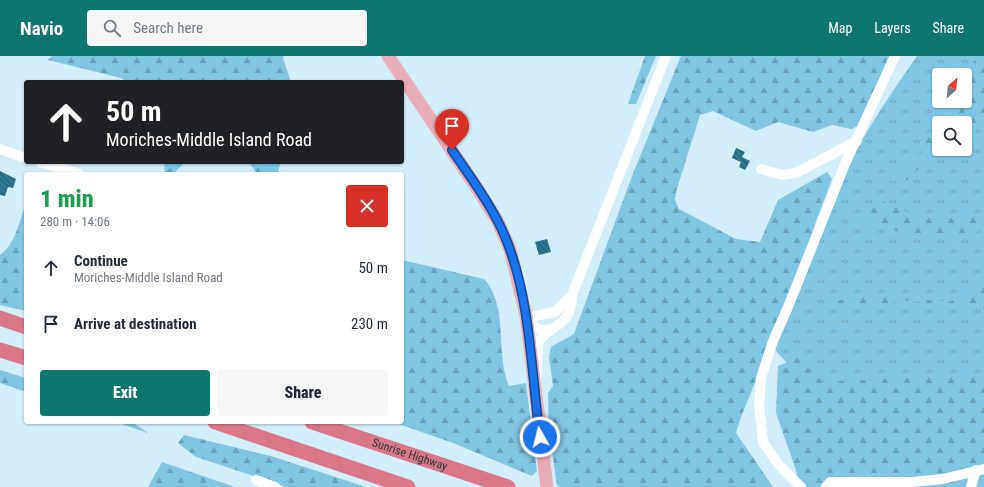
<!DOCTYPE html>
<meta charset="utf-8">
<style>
body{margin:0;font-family:"Roboto Condensed",sans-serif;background:#f6f6f7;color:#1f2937;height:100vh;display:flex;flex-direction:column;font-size:15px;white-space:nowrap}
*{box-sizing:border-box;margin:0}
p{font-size:13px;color:#747a83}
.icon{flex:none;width:22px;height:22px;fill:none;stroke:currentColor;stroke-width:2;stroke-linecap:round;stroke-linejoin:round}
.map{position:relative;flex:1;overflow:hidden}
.drawer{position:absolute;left:24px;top:116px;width:380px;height:252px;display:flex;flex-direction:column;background:#fff;border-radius:4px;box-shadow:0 1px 3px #0004}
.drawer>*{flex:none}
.banner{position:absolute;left:24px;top:24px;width:380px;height:84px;border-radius:4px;box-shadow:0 1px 3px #0004;background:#202124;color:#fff;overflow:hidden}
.needle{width:26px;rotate:27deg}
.tools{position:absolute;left:932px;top:12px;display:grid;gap:8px}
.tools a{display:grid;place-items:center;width:40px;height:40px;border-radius:4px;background:#fff;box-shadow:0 1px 3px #0004;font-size:20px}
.pin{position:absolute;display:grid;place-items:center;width:34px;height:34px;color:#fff;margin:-41px -17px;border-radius:50% 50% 50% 0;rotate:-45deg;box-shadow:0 0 4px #0007}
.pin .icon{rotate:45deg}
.me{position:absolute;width:44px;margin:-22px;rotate:352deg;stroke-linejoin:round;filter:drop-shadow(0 0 3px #0008)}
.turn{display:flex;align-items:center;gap:14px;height:84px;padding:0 16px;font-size:18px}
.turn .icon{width:52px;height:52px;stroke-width:2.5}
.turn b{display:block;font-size:28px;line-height:34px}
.round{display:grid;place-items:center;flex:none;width:42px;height:42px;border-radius:4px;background:#f6f6f7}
.headline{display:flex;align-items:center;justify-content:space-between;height:68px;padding:0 16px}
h1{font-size:24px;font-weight:800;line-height:30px;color:#1e9e55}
.button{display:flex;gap:8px;margin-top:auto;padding:8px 16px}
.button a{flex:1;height:46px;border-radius:4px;background:#0f766e;color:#fff;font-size:16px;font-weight:800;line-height:46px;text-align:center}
.button a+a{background:#f6f6f7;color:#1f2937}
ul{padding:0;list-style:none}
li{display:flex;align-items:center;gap:12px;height:56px;padding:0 16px}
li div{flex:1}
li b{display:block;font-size:15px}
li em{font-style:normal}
header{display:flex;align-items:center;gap:24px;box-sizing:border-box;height:56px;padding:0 20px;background:#0f766e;color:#fff}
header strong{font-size:19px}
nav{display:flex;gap:22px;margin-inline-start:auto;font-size:14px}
.search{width:280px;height:36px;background:#f6f6f7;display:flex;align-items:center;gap:10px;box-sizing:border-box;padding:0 14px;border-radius:4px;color:#747a83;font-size:15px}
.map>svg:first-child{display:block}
</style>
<header>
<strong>Navio</strong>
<div class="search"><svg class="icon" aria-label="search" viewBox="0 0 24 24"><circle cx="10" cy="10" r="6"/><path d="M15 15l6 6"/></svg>Search here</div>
<nav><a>Map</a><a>Layers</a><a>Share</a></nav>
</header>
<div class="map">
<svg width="984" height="431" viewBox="0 0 984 431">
<defs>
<pattern id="grass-tufts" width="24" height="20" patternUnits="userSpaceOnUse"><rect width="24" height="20" fill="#7fc6e5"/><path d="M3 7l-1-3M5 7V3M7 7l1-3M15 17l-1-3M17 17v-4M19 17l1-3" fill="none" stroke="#68a2bb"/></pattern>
<pattern id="forest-firs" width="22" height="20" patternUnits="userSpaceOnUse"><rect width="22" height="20" fill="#7fc6e5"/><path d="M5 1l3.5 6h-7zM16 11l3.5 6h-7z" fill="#68a2bb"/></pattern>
<pattern id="building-back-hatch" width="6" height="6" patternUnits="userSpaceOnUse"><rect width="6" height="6" fill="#226f8c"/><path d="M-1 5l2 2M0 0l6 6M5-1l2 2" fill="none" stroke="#4a849a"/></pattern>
</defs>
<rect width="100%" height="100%" fill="#d3edf9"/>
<path fill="url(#grass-tufts)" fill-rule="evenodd" d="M917 0H984V320L810 333 768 286C783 250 795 213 811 178 841 116 877 56 917 0ZM939 19H965V45H939ZM939 67H965V93H939Z"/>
<g fill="url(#forest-firs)">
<path d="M52 0H284L283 2 291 26H128L121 22 48 4Z"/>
<path d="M645 0H656L636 48H628Z"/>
<path d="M681 0H889L863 61 858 70 851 73 832 69 813 76 778 66 756 75 713 55 700 59 676 136 675 144 679 153 736 183 760 186 778 144 827 116 832 123 762 309 741 361 736 377 773 431H560L557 429 549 376 548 337 553 330 549 301 551 291 574 278 632 120Z"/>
<path d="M977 0H984V66L969 81 965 82V67H939V91L908 124 890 126 917 100 949 45H965V20Z"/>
<path d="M164 106H185L173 118H165Z"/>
<path d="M249 106H281L277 118H257Z"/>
<path d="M877 143 917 161 951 162 984 158V171C981 173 977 176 973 177 946 187 894 175 866 168L864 154Z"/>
<path d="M26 146V255L0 249V199C16 188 20 163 26 146Z"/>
<path d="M402 204 484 223C509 250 495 297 509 330L526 327 537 415 532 420 453 387 393 366H402Z"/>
<path d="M978 229 984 230V253L901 244 878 251 853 249 836 253 827 248 863 237 949 246Z"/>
<path d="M797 302 819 323 827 328 840 325 984 318V431H799L796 414 776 357 778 310Z"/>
<path d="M0 314 26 322V336L0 327Z"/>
<path d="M116 366H132L148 377Z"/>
<path d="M184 379 271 400 366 431H287L196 401 178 387Z"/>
<path d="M162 406 235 431H148Z"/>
</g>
<g fill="url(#building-back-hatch)">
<path d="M736 92 745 96 742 101 750 105 745 114 739 111 741 106 732 102Z"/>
<path d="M0 115 16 123 13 132 8 131 5 140 0 139Z"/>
<path d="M547 183 551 196 539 199 535 186Z"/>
</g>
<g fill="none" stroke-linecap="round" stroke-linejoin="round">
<g stroke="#a0b5be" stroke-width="1.5" stroke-dasharray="1 3" stroke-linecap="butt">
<path d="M845 196 843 200 839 196C845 191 846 181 854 176 864 171 878 178 887 181 910 187 936 187 959 188"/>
<path d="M852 268C847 267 841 265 835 266 820 268 811 285 795 284L791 279V271L806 232 812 227 826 220 835 202 851 156 877 120"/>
</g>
<g stroke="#fff" stroke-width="10">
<path d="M0 93 26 102"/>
<path d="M40 106 79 118"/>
<path d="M761 113 782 119 796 117 857 85"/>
<path d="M552 273 541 274 527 266 534 260 555 256 572 239 666 0"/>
<path d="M537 318 538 286C553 267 572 270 572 239"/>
<path d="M256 424 275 431"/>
<path d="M801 431 778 408 763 386 759 350 761 322 773 285 788 251 845 108 895 0"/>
<path d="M826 431 830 426H912L943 423 984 413"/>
<path d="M971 431 976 414"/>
</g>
<path stroke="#e9adb8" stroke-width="13" d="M388 0 475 129 497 164 510 193 526 259 547 431"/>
<g stroke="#da7788" stroke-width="15">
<path d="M0 262 26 271"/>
<path d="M0 294 26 302"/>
<path d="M215 366 408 431"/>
<path id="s1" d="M312 366 508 431"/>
</g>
</g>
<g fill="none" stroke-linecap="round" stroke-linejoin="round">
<g stroke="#114b97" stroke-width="10">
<path id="route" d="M452 94C471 122 493 151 506 183 531 245 531 316 540 381"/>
</g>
<use href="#route" stroke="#1a73e8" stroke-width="7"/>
</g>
<g text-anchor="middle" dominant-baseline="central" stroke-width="4" stroke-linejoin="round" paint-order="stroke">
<g font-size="12" fill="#2e383c" stroke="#fff">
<text stroke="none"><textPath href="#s1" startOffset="103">Sunrise Highway</textPath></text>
</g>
</g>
</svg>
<div class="tools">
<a><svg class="needle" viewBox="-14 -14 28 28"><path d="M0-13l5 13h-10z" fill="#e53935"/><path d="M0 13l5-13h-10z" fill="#747a83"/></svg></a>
<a><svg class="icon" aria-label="search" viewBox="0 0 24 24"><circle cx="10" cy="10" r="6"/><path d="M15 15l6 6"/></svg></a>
</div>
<div class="pin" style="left:452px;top:94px;background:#d93025"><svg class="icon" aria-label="arrive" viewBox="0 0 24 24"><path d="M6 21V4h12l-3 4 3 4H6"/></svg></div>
<svg class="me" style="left:540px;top:381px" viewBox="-20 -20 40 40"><circle r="17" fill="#1a73e8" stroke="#fff" stroke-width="3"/><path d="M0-11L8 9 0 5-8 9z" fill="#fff"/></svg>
<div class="banner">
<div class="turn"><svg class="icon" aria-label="ahead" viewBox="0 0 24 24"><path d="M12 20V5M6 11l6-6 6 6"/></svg><div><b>50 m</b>Moriches-Middle Island Road</div></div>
</div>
<section class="drawer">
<div class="headline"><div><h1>1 min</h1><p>280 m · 14:06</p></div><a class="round" style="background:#d93025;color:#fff"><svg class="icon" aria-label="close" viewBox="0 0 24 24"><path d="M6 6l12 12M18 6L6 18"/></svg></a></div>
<ul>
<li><svg class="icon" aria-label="ahead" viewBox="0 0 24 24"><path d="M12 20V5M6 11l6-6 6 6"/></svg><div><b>Continue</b><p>Moriches-Middle Island Road</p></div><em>50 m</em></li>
<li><svg class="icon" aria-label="arrive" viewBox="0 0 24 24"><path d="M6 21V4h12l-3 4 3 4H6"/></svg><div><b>Arrive at destination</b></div><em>230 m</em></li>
</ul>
<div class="button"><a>Exit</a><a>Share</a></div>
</section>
</div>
